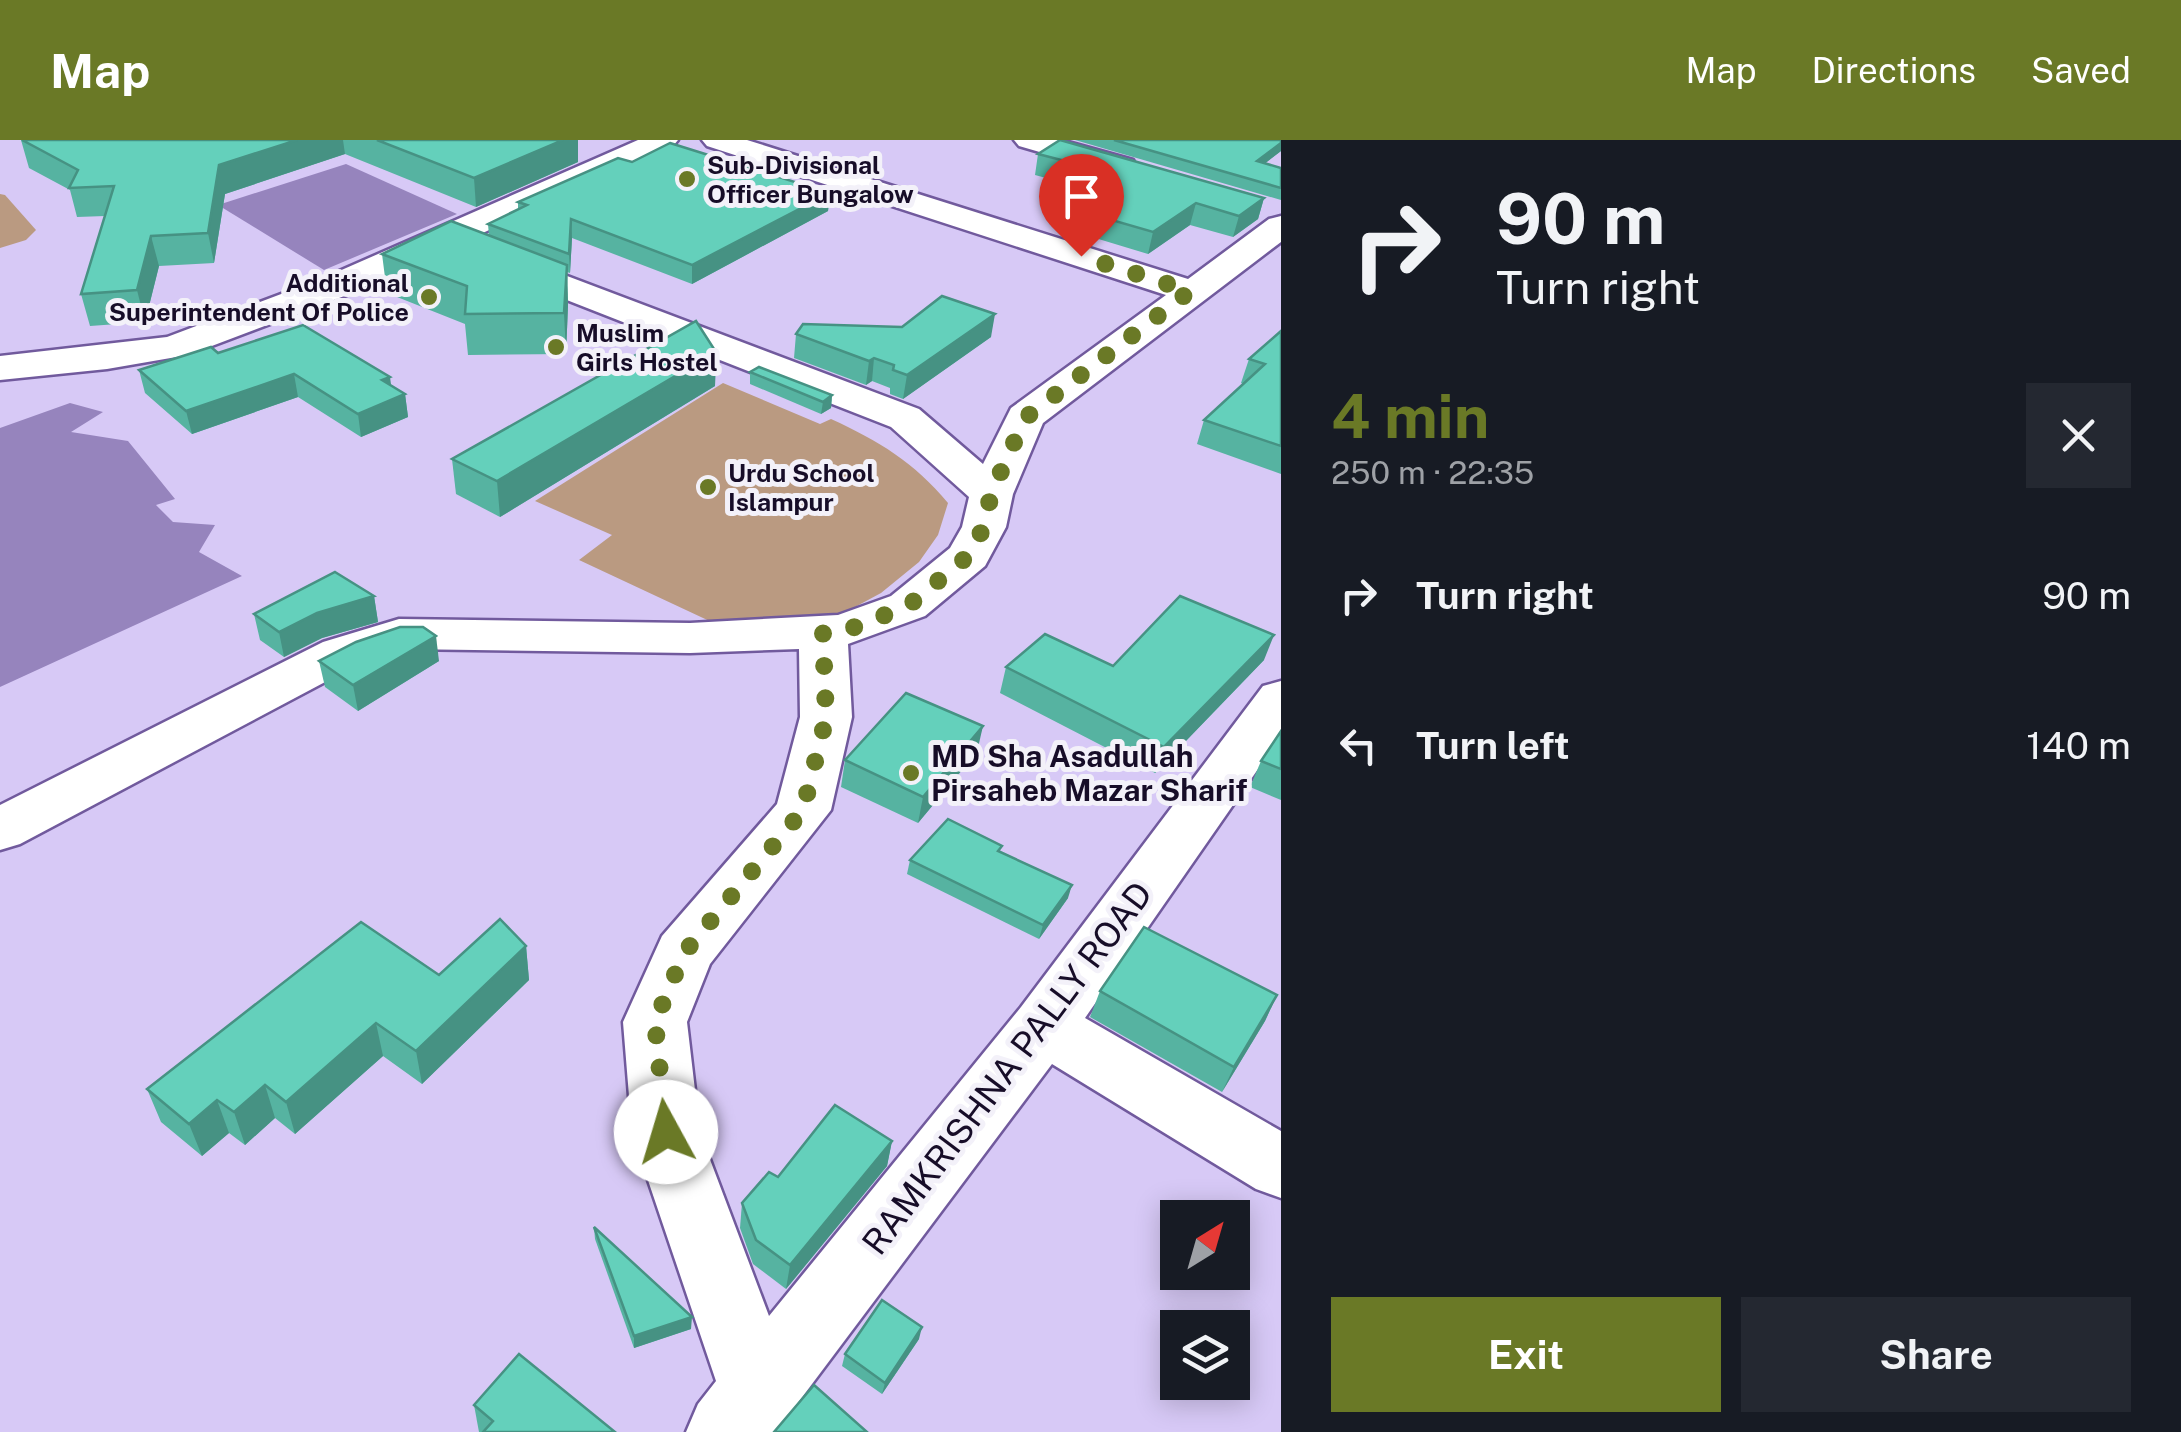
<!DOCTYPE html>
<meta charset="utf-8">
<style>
body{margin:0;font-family:"Public Sans",sans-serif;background:#242831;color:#f1f3f6;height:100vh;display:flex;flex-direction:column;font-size:38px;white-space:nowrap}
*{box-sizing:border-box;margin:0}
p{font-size:32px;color:#9ea1a6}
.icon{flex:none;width:55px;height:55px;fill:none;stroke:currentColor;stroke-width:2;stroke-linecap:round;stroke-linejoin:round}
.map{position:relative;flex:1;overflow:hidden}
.drawer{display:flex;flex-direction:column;background:#171b24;width:900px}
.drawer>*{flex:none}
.guide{background:#171b24;color:#f1f3f6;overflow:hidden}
.needle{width:65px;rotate:37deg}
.controls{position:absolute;left:1160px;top:1060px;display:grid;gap:20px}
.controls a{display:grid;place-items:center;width:90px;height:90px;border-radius:0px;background:#171b24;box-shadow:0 5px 25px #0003;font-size:50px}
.pin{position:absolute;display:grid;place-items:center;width:85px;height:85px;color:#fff;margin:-102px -42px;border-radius:50% 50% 50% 0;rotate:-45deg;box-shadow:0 0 10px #0007}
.pin .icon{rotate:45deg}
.me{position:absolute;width:110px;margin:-55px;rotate:354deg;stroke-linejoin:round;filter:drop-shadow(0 0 8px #0008)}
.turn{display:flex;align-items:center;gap:35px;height:210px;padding:0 50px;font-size:45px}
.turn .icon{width:130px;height:130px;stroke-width:2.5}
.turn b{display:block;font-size:70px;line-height:85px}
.round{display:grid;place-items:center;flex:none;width:105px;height:105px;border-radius:0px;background:#242831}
.head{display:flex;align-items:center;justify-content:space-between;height:170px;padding:0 50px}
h1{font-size:60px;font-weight:700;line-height:75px;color:#6a7926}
.action{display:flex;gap:20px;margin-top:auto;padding:20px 50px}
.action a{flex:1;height:115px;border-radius:0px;background:#6a7926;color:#fff;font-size:40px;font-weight:700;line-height:115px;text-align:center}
.action a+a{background:#242831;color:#f1f3f6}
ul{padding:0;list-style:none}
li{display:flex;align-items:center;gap:30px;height:150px;padding:0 50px}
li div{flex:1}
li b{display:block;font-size:38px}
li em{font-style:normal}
header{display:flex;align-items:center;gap:60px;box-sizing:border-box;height:140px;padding:0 50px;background:#6a7926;color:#fff}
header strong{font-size:48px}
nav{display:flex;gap:55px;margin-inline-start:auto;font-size:35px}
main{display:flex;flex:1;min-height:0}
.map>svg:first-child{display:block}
</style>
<header>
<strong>Map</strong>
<nav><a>Map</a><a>Directions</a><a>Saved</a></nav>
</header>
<main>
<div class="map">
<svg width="1281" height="1292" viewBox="0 0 1281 1292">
<rect width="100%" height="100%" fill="#d7c9f6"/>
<g fill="#ba9a81">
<path d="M0 54 5 55 36 90 26 100 0 108Z"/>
<path d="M723 243 820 284 831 279C879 301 914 322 948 363L938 395 919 422 881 453 829 481 718 485 579 420 612 395 535 361Z"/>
</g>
<g fill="#9684bd">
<path d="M346 24 457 74 324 130 218 65Z"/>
<path d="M70 263 103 272 71 292 128 301 175 359 156 365 173 382 215 385 199 412 242 436 0 547V288Z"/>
</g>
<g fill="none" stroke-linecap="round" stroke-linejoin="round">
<g stroke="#715a9d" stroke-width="5">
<g id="minor">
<path d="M638 0H678L673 6 347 155 188 215 107 229 0 240V216L167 197 321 139Z"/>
<path d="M702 0H747L1188 139 1269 79 1281 76V102L1043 283 1013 354 1006 387 985 426 925 476 848 504 852 577 831 670 710 824 687 882 700 993 769 1176 1021 867 1263 546 1281 541V596L1085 878 1281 991V1058L1256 1049 1052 924 776 1292H686L698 1264 716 1241 632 993 623 882 662 796 777 664 800 577 799 509 690 513 403 509 359 524 20 704 0 710V665L323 502 399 479 690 483 838 475 891 456 950 408 962 387 969 357 891 287 485 128 480 121 485 114 497 111 509 114 919 269 983 324 1011 268 1166 155 707 6Z"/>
<path d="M1014 0H1061L1133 20 1137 27 1133 34 1122 36 1019 6Z"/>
</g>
</g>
<use href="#minor" fill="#fff" fill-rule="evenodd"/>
</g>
<g fill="#56b3a1">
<path d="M21 0H578V22L476 67 345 14 225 54 214 123 159 126 145 182 90 186 81 154 105 76 77 77 70 50 29 28Z"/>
<path d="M1075 0H1281V11L1265 23 1281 28V60Z"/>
<path d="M1038 14 1264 58 1258 79 1233 97 1190 85 1148 114 1049 84 1053 63 1079 47 1035 35Z"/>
<path d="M632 22 830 53 828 71 692 144 572 98 570 133 567 132 568 165 566 214 468 215 465 184 387 153 382 114 489 96 488 84 518 70V62Z"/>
<path d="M1281 191V334L1197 304 1204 280 1244 244 1241 243 1249 219Z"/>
<path d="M796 194 991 197 903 259 890 254V248L872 241 866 245 794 218Z"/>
<path d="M716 212 715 246 500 377 456 354 452 319Z"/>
<path d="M218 213 391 246 405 254 408 277 361 297 298 257 192 294 145 253 139 230Z"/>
<path d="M750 232 832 255 831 268 821 274 750 244Z"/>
<path d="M374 456 378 482 322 498 284 517 260 500 254 474Z"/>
<path d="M1264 520 1155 633 1000 553 1006 527 1113 526Z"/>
<path d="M319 521H439L358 571 325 547Z"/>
<path d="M1281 591V660L1250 647 1261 621Z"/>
<path d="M977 612 918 683 841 647 845 620Z"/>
<path d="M1001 712 1068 758 1039 799 907 734 910 720Z"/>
<path d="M526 806 529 840 422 944 383 916 295 994 275 978 245 1005 229 993 202 1016 161 982 147 949 439 835Z"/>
<path d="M1100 851 1277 855 1265 881 1222 952 1090 877Z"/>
<path d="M892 1001 887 1026 786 1149 753 1124 740 1088 742 1063 778 1037Z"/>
<path d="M594 1087 691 1189 634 1208 595 1099Z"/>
<path d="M919 1199 882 1254 842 1226 845 1214Z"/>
<path d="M474 1265 615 1292H479Z"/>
</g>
<g fill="#469283">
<path d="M297 0H343L345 14 225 54 214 123 208 93 219 25Z"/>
<path d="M563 0H578V22L476 67 474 38Z"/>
<path d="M1281 3V11L1254 32 1257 21Z"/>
<path d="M830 53 828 71 692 144V125Z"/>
<path d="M1264 58 1258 79 1233 97 1239 76Z"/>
<path d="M1196 63 1190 85 1148 114 1153 92Z"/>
<path d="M571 79 572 98 570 133 569 114Z"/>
<path d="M151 96 159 126 145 182 137 150Z"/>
<path d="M567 125 568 165 566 214 564 173Z"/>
<path d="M995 174 991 197 903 259 907 235Z"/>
<path d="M716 212 715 246 500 377 497 341Z"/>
<path d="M874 218 872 241 866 245 869 221Z"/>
<path d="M294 234 298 257 192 294 186 271Z"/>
<path d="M390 237 393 259 405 254 408 277 361 297 358 274 382 240Z"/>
<path d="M832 255 831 268 821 274 823 262Z"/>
<path d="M374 456 378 482 322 498 284 517 279 492 317 473Z"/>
<path d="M1274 495 1264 520 1155 633 1164 607Z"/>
<path d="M436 496 439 521 358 571 353 545Z"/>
<path d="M983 586 977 612 918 683 923 657Z"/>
<path d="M1072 745 1068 758 1039 799 1043 785Z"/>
<path d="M526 806 529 840 422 944 416 911Z"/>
<path d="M1277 855 1265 881 1222 952 1234 927Z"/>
<path d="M376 883 383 916 295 994 286 962Z"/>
<path d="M265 945 275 978 245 1005 234 972Z"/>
<path d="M217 960 229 993 202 1016 189 984Z"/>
<path d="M892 1001 887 1026 786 1149 790 1125Z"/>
<path d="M692 1177 691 1189 634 1208V1196Z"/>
<path d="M922 1187 919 1199 882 1254 885 1243Z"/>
</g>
<g fill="#64d0bb" stroke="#469283" stroke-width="2.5">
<path d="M22 0H297L219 25 208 93 151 96 137 150 81 154 114 46 69 48 78 30Z"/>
<path d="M377 0H563L474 38Z"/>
<path d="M1060 0 1264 58 1239 76 1196 63 1153 92 1053 63 1104 31 1038 14Z"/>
<path d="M1114 0H1281V3L1257 21 1281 28V48Z"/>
<path d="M670 3 830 53 692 125 571 79 569 114 488 84 527 65 518 62 618 18 632 22Z"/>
<path d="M451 81 567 125 564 173 465 174 467 146 382 114Z"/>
<path d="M942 156 995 174 907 235 893 230 894 225 874 218 869 221 796 194 803 184 902 187Z"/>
<path d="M696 181 716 212 497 341 452 319Z"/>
<path d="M303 185 390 237 382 240 405 254 358 274 294 234 186 271 139 230 211 207 218 213Z"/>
<path d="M1281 191V306L1204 280 1265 224 1249 219Z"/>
<path d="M759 227 832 255 823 262 750 232Z"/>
<path d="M335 432 374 456 317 473 279 492 254 474Z"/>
<path d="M1180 456 1274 495 1164 607 1006 527 1045 494 1113 526Z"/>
<path d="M400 487H423L436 496 353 545 319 521 356 502Z"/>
<path d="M906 553 983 586 923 657 845 620Z"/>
<path d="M1281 591V629L1261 621Z"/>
<path d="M948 679 1002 706 998 711 1072 745 1043 785 910 720Z"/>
<path d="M500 779 526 806 416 911 376 883 286 962 265 945 234 972 217 960 189 984 147 949 361 782 439 835Z"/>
<path d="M1144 787 1277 855 1234 927 1100 851Z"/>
<path d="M835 965 892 1001 790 1125 756 1100 742 1063 769 1032 778 1037Z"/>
<path d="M594 1087 692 1177 634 1196Z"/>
<path d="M882 1160 922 1187 885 1243 845 1214Z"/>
<path d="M519 1214 615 1292H483L493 1281 474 1265Z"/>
<path d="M814 1245 867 1292H774Z"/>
</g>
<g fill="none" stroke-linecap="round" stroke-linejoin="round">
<path stroke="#6a7926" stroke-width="18" stroke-dasharray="0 32.4" d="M666 992 655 882 684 813 803 670 826 578 823 493 847 490 908 466 968 416 984 387 991 354 1025 278 1190 151 1081 116"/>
</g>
<g fill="#6a7926" stroke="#f3f1f9" stroke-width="4">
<circle cx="687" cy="39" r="10"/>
<circle cx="429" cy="157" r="10"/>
<circle cx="556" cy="207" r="10"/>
<circle cx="708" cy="347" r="10"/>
<circle cx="911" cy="633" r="10"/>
</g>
<g text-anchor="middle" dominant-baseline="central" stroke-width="10" stroke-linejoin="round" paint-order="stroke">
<g font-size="25" font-weight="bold" fill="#170d28" stroke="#f3f1f9" text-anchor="start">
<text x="707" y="25">Sub-Divisional<tspan x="707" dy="29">Officer Bungalow</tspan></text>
<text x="409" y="143" text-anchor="end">Additional<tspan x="409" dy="29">Superintendent Of Police</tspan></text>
<text x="576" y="193">Muslim<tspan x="576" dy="29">Girls Hostel</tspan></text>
<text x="728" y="333">Urdu School<tspan x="728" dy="29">Islampur</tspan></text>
</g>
<g font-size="30" font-weight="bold" fill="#170d28" stroke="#f3f1f9" text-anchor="start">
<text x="931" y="616">MD Sha Asadullah<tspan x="931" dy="34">Pirsaheb Mazar Sharif</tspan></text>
</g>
<g font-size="35" fill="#170d28" stroke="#f3f1f9">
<text transform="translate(1007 928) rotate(-53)">RAMKRISHNA PALLY ROAD</text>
</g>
</g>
</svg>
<div class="controls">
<a><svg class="needle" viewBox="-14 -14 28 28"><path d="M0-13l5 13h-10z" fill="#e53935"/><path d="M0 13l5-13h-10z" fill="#9ea1a6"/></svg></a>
<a><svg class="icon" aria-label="layers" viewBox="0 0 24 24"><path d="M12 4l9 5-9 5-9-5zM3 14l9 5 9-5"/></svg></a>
</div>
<div class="pin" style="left:1081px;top:116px;background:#d93025"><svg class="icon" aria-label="arrive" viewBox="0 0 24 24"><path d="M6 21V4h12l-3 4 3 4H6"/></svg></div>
<svg class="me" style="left:666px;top:992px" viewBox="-20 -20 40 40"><circle r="19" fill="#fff"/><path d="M0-13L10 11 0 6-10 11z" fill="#6a7926"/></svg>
</div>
<section class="drawer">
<div class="guide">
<div class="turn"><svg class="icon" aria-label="right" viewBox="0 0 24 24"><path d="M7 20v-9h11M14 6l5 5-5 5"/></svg><div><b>90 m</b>Turn right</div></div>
</div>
<div class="head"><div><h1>4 min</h1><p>250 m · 22:35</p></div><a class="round"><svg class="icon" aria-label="close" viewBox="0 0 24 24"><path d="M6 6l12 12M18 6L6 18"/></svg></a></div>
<ul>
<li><svg class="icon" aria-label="right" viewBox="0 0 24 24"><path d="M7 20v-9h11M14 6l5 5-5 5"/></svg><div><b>Turn right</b></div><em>90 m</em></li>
<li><svg class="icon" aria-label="left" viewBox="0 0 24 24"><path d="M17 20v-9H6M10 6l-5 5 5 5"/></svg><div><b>Turn left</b></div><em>140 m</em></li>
</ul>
<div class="action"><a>Exit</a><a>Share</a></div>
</section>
</main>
